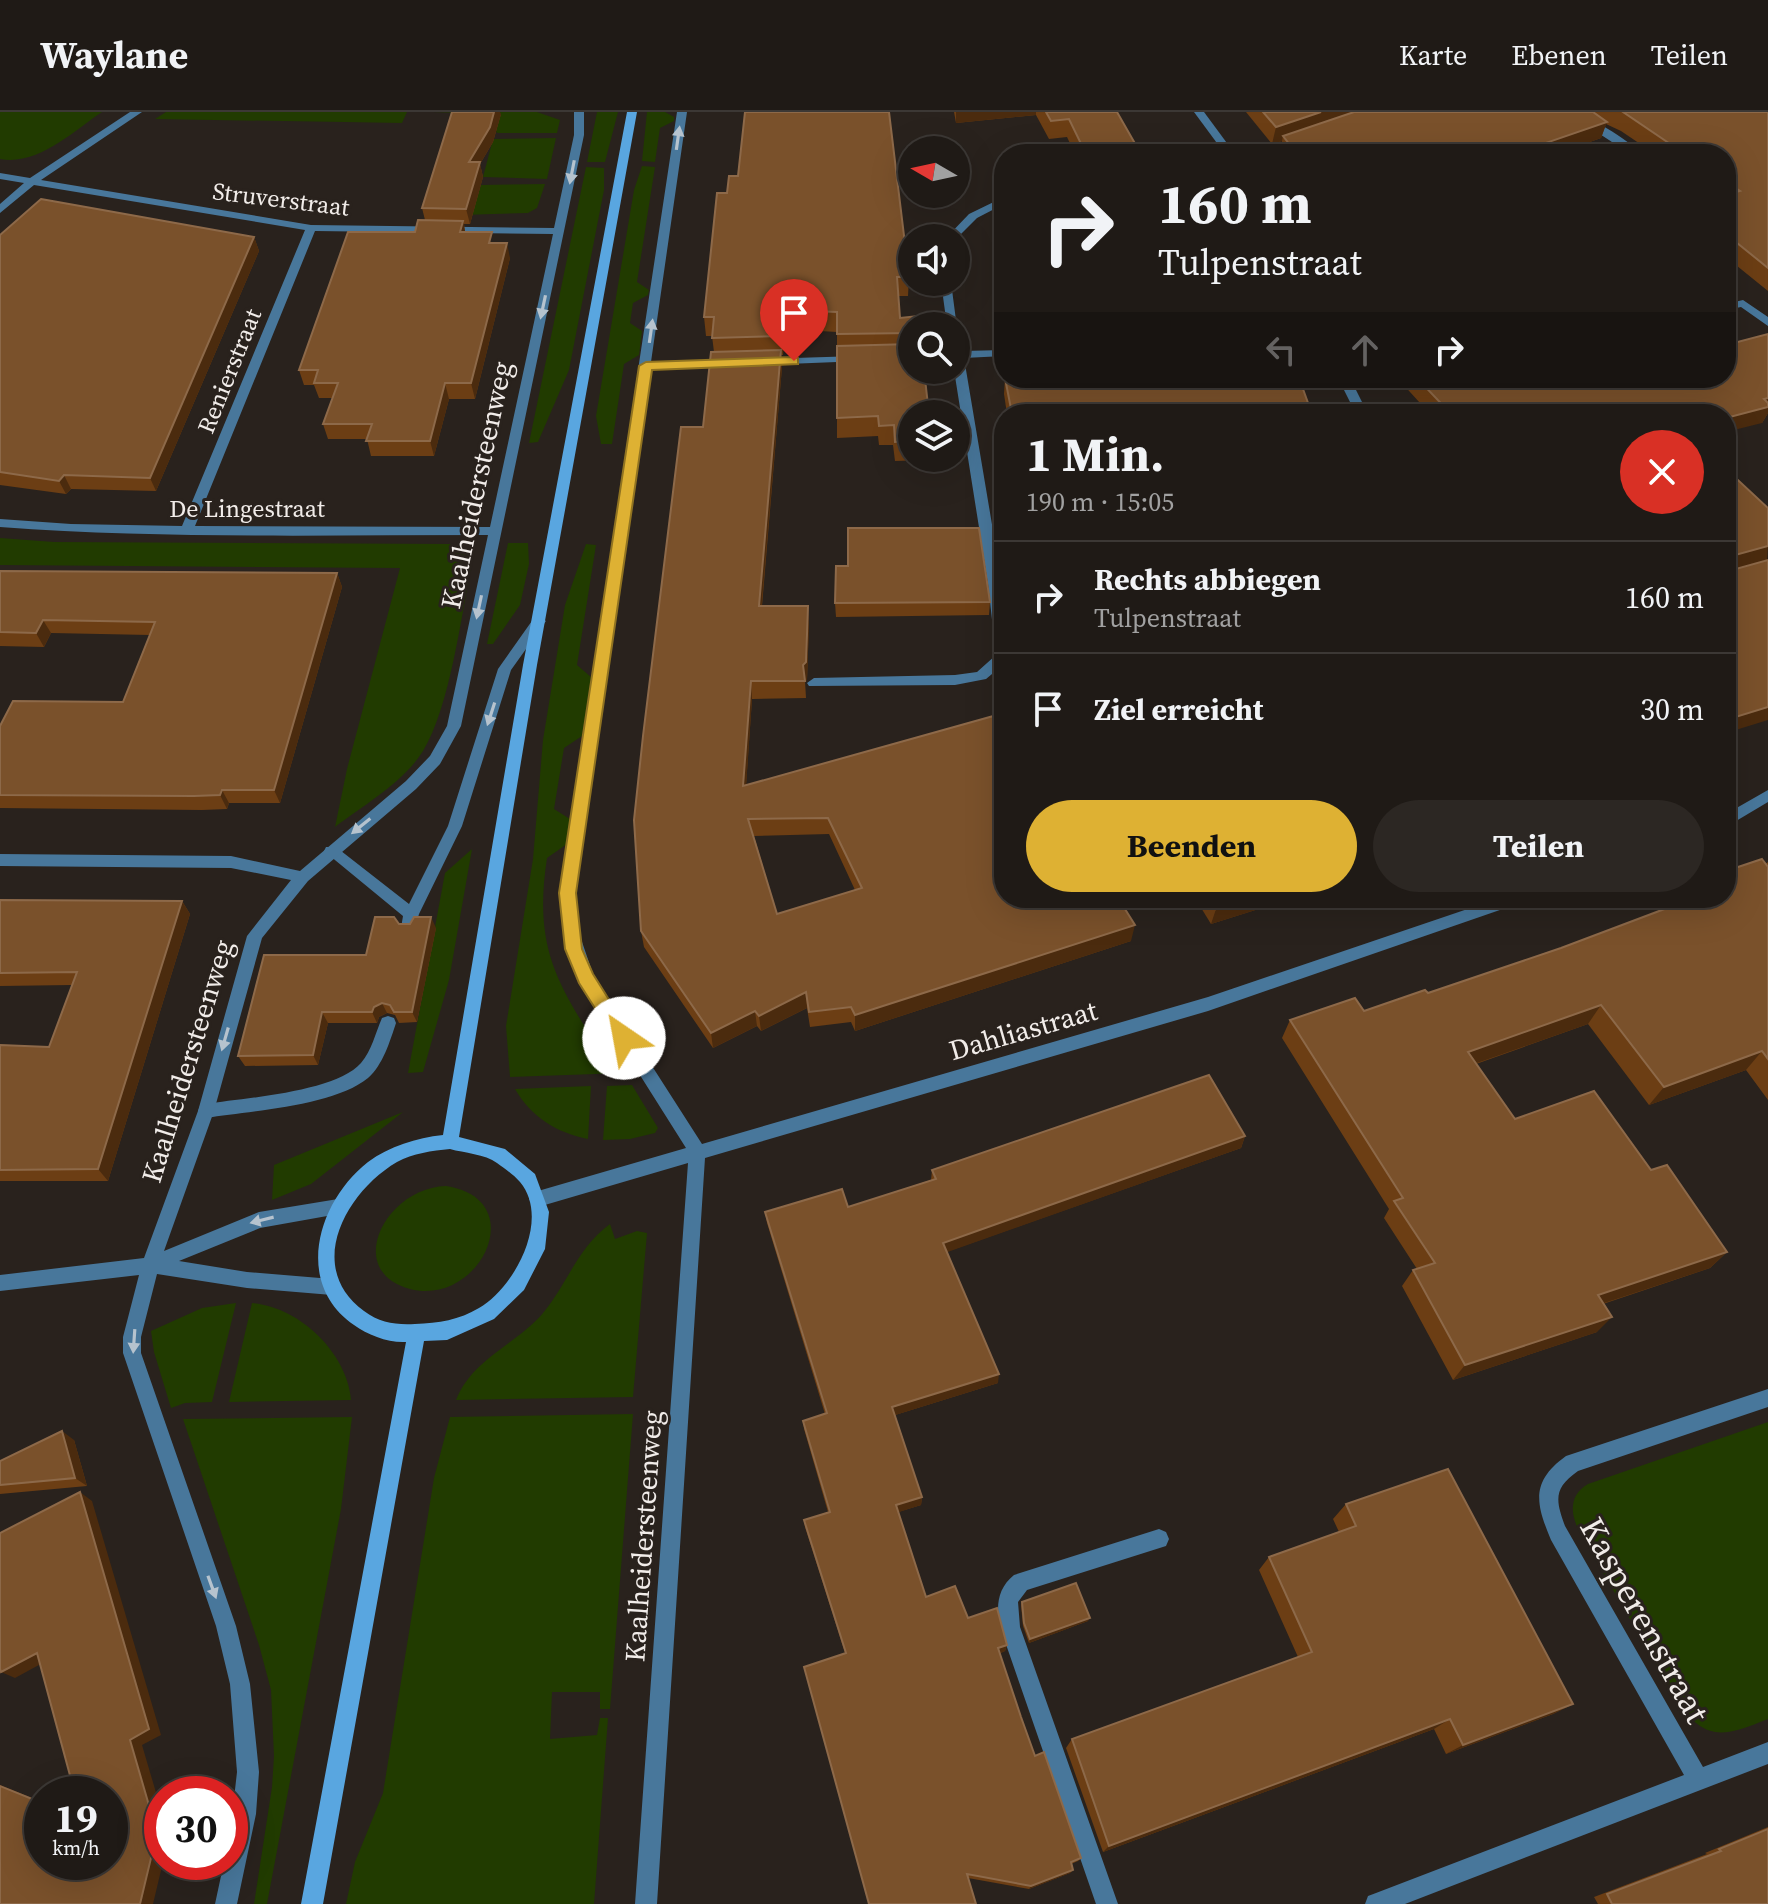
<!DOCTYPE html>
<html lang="de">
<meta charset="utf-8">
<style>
body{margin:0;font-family:"Source Serif 4",serif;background:#2c2723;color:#f1f3f6;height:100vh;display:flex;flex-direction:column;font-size:30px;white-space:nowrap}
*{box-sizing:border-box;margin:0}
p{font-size:26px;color:#a1a1a1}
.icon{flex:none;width:44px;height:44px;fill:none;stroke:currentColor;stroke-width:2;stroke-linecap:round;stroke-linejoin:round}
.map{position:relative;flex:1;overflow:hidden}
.panel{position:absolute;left:994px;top:292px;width:742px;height:504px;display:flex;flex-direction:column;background:#1f1a16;border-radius:32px;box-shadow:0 8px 32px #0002,0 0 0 2px #3c3835}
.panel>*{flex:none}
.hud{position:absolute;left:994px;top:32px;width:742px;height:244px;border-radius:32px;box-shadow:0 8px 32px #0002,0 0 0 2px #3c3835;background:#1f1a16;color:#f1f3f6;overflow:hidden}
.needle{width:52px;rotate:279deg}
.tools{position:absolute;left:898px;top:24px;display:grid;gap:16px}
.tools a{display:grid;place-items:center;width:72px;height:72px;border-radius:50%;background:#1f1a16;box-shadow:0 8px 32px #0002,0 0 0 2px #3c3835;font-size:40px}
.speed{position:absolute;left:24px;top:1664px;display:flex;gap:16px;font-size:40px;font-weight:700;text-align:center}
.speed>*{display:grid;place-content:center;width:104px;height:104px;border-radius:50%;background:#1f1a16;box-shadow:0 8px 32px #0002,0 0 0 2px #3c3835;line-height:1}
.speed small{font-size:20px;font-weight:400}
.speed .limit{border:12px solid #d22;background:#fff;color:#111}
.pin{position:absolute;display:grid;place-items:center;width:68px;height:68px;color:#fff;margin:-82px -34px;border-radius:50% 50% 50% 0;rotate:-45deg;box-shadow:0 0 8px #0007}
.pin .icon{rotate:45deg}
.me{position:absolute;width:88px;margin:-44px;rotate:327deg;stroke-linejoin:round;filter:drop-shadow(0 0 6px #0008)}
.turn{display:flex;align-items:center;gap:28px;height:168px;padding:0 32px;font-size:36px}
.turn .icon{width:104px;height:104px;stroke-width:2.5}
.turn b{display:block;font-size:56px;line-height:68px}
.lanes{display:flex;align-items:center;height:76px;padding:0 32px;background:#0003;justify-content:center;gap:40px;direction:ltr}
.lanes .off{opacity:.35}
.round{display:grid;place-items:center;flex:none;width:84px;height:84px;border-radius:42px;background:#2c2723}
.overview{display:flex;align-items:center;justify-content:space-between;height:136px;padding:0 32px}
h1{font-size:48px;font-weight:700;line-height:60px}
.action{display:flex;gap:16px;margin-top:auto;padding:16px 32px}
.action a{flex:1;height:92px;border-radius:48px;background:#deb133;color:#111;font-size:32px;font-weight:700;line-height:92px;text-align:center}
.action a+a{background:#2c2723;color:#f1f3f6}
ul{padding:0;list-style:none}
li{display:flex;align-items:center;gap:24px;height:112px;padding:0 32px;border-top:2px solid #3c3835}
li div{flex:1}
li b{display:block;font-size:30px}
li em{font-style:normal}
header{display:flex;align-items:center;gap:48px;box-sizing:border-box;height:112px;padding:0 40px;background:#1f1a16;border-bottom:2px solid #3c3835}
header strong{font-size:38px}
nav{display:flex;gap:44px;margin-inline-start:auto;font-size:28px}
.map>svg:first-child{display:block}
</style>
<header>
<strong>Waylane</strong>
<nav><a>Karte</a><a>Ebenen</a><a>Teilen</a></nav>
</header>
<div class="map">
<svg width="1768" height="1792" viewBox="0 0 1768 1792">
<rect width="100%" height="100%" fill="#29221d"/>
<g fill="#213b00">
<path d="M0 0H102C72 20 38 54 0 47Z"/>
<path d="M166 0H407L402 11 155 7Z"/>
<path d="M433 0H537L560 8 557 21H498L496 20 500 2Z"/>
<path d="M597 0H618L605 50H587Z"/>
<path d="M647 0H665L674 5V9L660 16 655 50 642 49Z"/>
<path d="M556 26 547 67 483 65 493 27Z"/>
<path d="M642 54 655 55 637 170 649 178 648 183 633 191 630 211 642 219 639 243 624 252 612 332H601L596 304 634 78Z"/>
<path d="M586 55 604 56V78L569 258 538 330 529 331Z"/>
<path d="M545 72 537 96 528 101 461 103 475 92 481 73Z"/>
<path d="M0 426 54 430 450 432 468 442 472 451C461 504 450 595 423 639 404 670 364 693 335 715L347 657 400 456 0 453Z"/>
<path d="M508 431H528L529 452 520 493 493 532H487Z"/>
<path d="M586 432 596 433 577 553 591 565 582 624 564 636 554 697 570 707 567 732 547 746C533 838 558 872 605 947L614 945 624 961 510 965 506 914 533 747 543 628 565 493Z"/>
<path d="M472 737 449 868 423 960 408 961 445 761Z"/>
<path d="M632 973 658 1016 655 1021 630 1027 603 1028 607 974Z"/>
<path d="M591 974 588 1027C557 1021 531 1005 515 977Z"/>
<path d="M403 1000 311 1072 272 1088 274 1053Z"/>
<path d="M446 1074C532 1087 480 1195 410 1177 343 1159 385 1076 446 1074Z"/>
<path d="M610 1112 615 1127 637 1119 647 1121 633 1285 456 1288C473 1246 516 1233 543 1201 568 1171 577 1136 610 1112Z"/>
<path d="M236 1191 212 1290 185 1291 171 1296 154 1240 151 1219 202 1196Z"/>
<path d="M252 1191C300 1195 347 1241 351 1288L229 1290Z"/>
<path d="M633 1302 610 1597H600V1580H552L550 1627 597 1623 600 1606H608L594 1792H346L355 1750 383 1681 434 1366 450 1305Z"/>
<path d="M352 1305 341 1397 267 1792H254L272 1675 274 1644 271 1578 259 1533 183 1307Z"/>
<path d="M1768 1310V1607C1723 1625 1704 1631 1675 1585L1579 1419C1570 1401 1569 1383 1588 1372Z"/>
</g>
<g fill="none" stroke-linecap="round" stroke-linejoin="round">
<g fill="#48779b" fill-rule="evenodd">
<path d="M1566 0C1587 0 1628 29 1643 42H1631L1619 35 1601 42H1587L1612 30Z"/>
<path d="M539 504 546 509 511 558 462 714 419 802 414 820H404L401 816 403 804 324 739 326 735H336L409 792 448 714 498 557 534 506Z"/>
<path d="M388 904 394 906 396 911C390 929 383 953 368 966 334 994 250 999 206 1006L200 1004 198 999 200 994 206 992C244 986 336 980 361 951 372 938 375 922 382 906Z"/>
<path d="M1159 1417 1166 1420 1169 1427 1166 1434 1027 1478 1018 1490 1020 1515 1118 1792H1096L1000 1515C996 1494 997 1477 1014 1463Z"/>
</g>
<g fill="#48779b" fill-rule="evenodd">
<path d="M130 0H142L41 68 311 113 554 116 574 23V0H584V23L461 614 440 652 416 677 308 769 262 826 214 999 164 1139 259 1100 338 1087 344 1089 347 1095 344 1101 260 1116 179 1149 247 1160 332 1167 338 1169 341 1175 338 1181 332 1183 247 1176 157 1162 141 1225V1241L236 1514 250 1572 259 1660 256 1702 237 1792H215L224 1750H230V1722L237 1660 230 1572 216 1514 123 1241V1225L139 1163 0 1179V1163L144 1146 198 999 247 824 291 768 231 756 0 754V742L231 744 300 759 406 669 430 644 447 614 488 423C325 423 162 427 0 415V407L71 412 182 414 305 118 34 73 0 101V92L24 71 0 67V61L30 66ZM315 119 553 122 490 415 195 414Z"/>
<path d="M677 0H687L651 250 731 248 737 251 731 254 650 257 575 781 580 824 593 862 702 1032 1208 885 1500 786H1526L1523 790 1208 899 705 1046 657 1792H635L688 1051 538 1095 532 1092 529 1087 532 1082 538 1079 686 1036 578 865 564 824 559 781Z"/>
<path d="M1194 0H1204L1235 42H1225Z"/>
<path d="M1299 25 1303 26V30L1267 42H1252Z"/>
<path d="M1004 85V92L977 106 956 127 946 126 969 102Z"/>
<path d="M941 170H951L957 216 956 214H947Z"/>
<path d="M1743 188 1768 205V214L1741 195 1726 198V192Z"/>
<path d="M956 231 960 232 963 239 1004 238V244L964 246 1002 472 1004 552 986 567 955 573 809 574 807 571 814 566 955 563 977 560 996 543 988 472 954 258Z"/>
<path d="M858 244 862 245V249L762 253 756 250 762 247Z"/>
<path d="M1338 266H1350L1368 302H1356Z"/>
<path d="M1768 678V690L1726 715V702Z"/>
<path d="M1768 1277V1295L1578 1359C1554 1376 1555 1387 1565 1414L1703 1655 1768 1630V1652L1405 1792H1365L1368 1784 1376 1781 1684 1663 1551 1428C1536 1392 1530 1370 1566 1344Z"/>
</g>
<path fill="#59a6e0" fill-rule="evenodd" d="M627 0H637L537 553 459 1025 505 1037 535 1062 549 1100 545 1137 524 1178 494 1207 447 1228 424 1229 323 1792H301L406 1230C388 1231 368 1223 354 1213 293 1171 318 1089 368 1050 390 1034 416 1026 443 1023L523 553ZM450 1037C464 1041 485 1042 497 1051 504 1056 514 1063 520 1070 551 1107 515 1175 479 1196 459 1208 439 1211 415 1212 396 1213 380 1211 364 1199 304 1155 346 1080 397 1050 413 1041 432 1039 450 1037Z"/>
</g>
<g fill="#6c3e14" fill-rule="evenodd">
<path d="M954 0H1117L1141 42H1075L1067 25 1049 27 1036 3 956 11Z"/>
<path d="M1246 0H1768V179L1726 145V42H1655L1621 19 1606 12 1601 26 1556 42H1280L1282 29 1272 32Z"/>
<path d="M501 2 493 30 480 52 483 65 470 112H464L465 120 494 131 510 146 475 287H449L434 344H371L367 327H328L323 312 332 286H319L314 273H304L299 258 425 108 422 96Z"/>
<path d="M717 81 909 165 908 184H898L900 206 912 214V346H932V348L895 349 893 333H879L878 324 837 326V220L785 217 783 243H781L782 255 762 494 809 512 807 568 805 569 806 586 752 587 746 673 997 603 1004 786 1131 829 855 919 851 910 810 915 807 896 761 919 757 914 713 936 644 835 641 819 714 240 712 224H706L704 205ZM829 722 855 778 777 802 754 724Z"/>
<path d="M994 89H1004V156L993 108Z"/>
<path d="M0 123 254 125 259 139 156 379 71 377 66 382 0 373Z"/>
<path d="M1768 222V301L1762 311 1726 302H1430L1400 269 1401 266H1726Z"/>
<path d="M1005 266 1105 267 1312 302H1007L1004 282Z"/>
<path d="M999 412H1004V466L998 429Z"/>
<path d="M0 459 337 461 342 475 280 691H229L227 697 202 698 0 696V614L123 590 150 523 51 521 44 535 0 534Z"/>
<path d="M990 490 989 503 836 505 835 491Z"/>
<path d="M1768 750V988L1746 958 1649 993 1588 912 1476 952 1515 1007 1651 1058 1727 1140 1710 1156 1603 1192 1597 1220 1453 1268 1402 1174 1413 1158 1417 1157 1384 1106 1389 1097 1282 926 1290 908 1364 899 1428 881 1561 836 1660 799 1659 798 1667 786H1726Z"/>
<path d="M1195 786H1293L1211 812Z"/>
<path d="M0 788 182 789 190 802 108 1069H0V933L49 935 72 873 0 874Z"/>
<path d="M399 812 436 816 417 910 399 911 395 903 387 901 379 905 377 911H328L318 953 245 954 238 944 366 843Z"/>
<path d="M1245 1024 1241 1036 946 1140 998 1271 895 1303 922 1385 921 1393 898 1400 926 1485 968 1506 1007 1533 1005 1539 1000 1541 1021 1605 1035 1644 1081 1746 1078 1749 1071 1752 1073 1758 1070 1761 1029 1777 968 1766 845 1541 805 1415 804 1408 828 1400 804 1317 803 1309 825 1302 767 1111 765 1100 848 1095 931 1068 932 1058Z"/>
<path d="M74 1328 87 1374 0 1382V1349Z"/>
<path d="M1346 1392 1573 1592 1553 1602 1446 1642 1434 1617 1103 1740 1066 1636 1072 1627 1298 1545 1259 1458 1269 1445 1339 1420 1333 1407Z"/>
<path d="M1022 1490 1088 1509 1029 1531 1023 1514 1021 1493Z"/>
<path d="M1768 1715V1792H1598L1594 1785 1707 1742 1705 1741Z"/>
</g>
<g fill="#4b2b0e">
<path d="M494 0H500L501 2 493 30 480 52 483 65 470 112 466 97 469 50Z"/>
<path d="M956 0H1036V3L956 11Z"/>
<path d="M1321 0H1365L1283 24 1282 29 1272 32 1276 15Z"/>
<path d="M1607 10 1601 26 1556 42H1514Z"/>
<path d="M463 109 466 124 460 120Z"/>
<path d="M254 125 259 139 156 379 150 366Z"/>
<path d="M507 131 510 146 475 287 471 271Z"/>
<path d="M784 198 785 217 783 243 782 224Z"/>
<path d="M781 238 782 255 760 512 759 494Z"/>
<path d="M445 271 449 287 434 344 430 329Z"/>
<path d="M1768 286V301L1762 311 1726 320V306Z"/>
<path d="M64 363 71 377 66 382 59 369Z"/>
<path d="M1768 434 1767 448 1726 460 1735 443Z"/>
<path d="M337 461 342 475 280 691 274 678Z"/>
<path d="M808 494 809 512 807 568 804 570 803 553Z"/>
<path d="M43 508 51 521 44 535 36 521Z"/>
<path d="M751 569 752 587 745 691 743 674Z"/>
<path d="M1768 595V608L1726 621V608Z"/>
<path d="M222 678 229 691 227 697 220 683Z"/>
<path d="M1250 786H1293L1211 812 1216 797Z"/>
<path d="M182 789 190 802 108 1069 98 1057Z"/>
<path d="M431 805 436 816 417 910 412 900Z"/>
<path d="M1135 813 1131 829 855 919V903Z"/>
<path d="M806 880 807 896 761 919 759 904Z"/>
<path d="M382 891 387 901 379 905 377 911 372 900 374 895Z"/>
<path d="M1601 893 1588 912 1457 958 1468 940Z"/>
<path d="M755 899 757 914 713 936 711 921Z"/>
<path d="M322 900 328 911 318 953 313 943Z"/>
<path d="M1762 939 1746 958 1649 993 1664 975Z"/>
<path d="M1245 1024 1241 1036 942 1142 943 1131Z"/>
<path d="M1727 1140 1710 1156 1583 1198 1598 1183Z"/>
<path d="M1612 1205 1597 1220 1453 1268 1465 1253Z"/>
<path d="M999 1262 998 1271 892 1304V1295Z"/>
<path d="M62 1319 74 1328 87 1374 75 1366Z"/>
<path d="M80 1380 92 1389 161 1623 142 1633 162 1701 163 1750 153 1792H140L130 1628Z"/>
<path d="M922 1385 921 1393 896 1401V1393Z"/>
<path d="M1090 1506 1088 1509 1029 1531 1030 1527Z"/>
<path d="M1007 1533 1005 1539 997 1543 998 1536Z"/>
<path d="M37 1541 50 1547 15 1566 1 1560Z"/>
<path d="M1573 1592 1553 1602 1446 1642 1463 1633Z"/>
<path d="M1450 1607 1434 1617 1103 1740 1109 1734Z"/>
<path d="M0 1673 42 1690V1691L0 1674Z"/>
<path d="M1073 1758 1070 1761 1029 1777 1031 1774Z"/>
</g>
<g fill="#7a512b" stroke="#8d6949" stroke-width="2" fill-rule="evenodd">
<path d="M452 0H494L490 15 469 50H480L466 97 422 96Z"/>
<path d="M745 0H889L909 165H897L900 206 918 204 919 214H912V221L837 222V200L784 198 782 224 712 226 714 205H704L717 81H727L729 64H738Z"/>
<path d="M1046 0H1117L1141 42H1086L1069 7 1051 9Z"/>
<path d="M1263 0H1321L1276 15Z"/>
<path d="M1354 0H1593L1607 10 1514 42H1297L1283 24Z"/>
<path d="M1623 0H1768V156L1726 122V83L1740 79 1726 70V42H1685Z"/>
<path d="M41 87 254 125 150 366 64 363 59 369 0 360V123Z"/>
<path d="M994 89H1004V132Z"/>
<path d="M418 108 463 109 460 120H492L489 131H507L471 271H445L430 329H366L372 312H323L338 271H314L318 258H299L348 120H415Z"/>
<path d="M1768 222V286L1764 287 1768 291V295L1726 306V302H1451L1417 266H1726V233Z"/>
<path d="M912 232V258H924L929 302H912V329L895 330 894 313 879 314 878 304 837 306V234Z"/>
<path d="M781 238 759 494H808L806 550 803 553 805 569H751L743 674 997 603 1004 616V786H1118L1135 813 855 903 851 895 809 900 806 880 759 904 755 899 711 921 641 819 634 708 643 624 681 315H703L711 240ZM828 706 862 776 777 802 748 707Z"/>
<path d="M1005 266H1105V267L1145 266H1299L1312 302H1012Z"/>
<path d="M1726 357 1768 396V434L1735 443 1732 454 1736 457 1768 448V595L1726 608Z"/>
<path d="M999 412H1004V441Z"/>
<path d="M848 416H979L990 490 835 491 836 454H848Z"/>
<path d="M0 459 337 461 274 678H222L220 683 194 684 0 683V614L13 589 123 590 155 510 43 508 36 521 0 520Z"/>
<path d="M1762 747 1768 755V947L1762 939 1664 975 1601 893 1468 940 1515 1007 1594 979 1651 1058 1667 1053 1727 1140 1598 1183 1612 1205 1465 1253 1413 1158 1435 1151 1394 1089 1403 1086 1290 908 1355 886 1364 899 1425 878 1428 881 1561 836 1683 790 1679 786H1726V759Z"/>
<path d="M1209 786H1250L1216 797Z"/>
<path d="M0 788 182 789 98 1057 0 1058V933L49 935 77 860 0 861Z"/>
<path d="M375 805H394L399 812H410L414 805H431L412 900H394L390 893 382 891 374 895 372 900H322L313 943 238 944 264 843H366Z"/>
<path d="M1209 963 1245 1024 943 1131 999 1262 892 1295 922 1385 896 1393 926 1485 955 1474 968 1506 997 1496 1007 1533 998 1536 1021 1605 1035 1644 1044 1640 1081 1746 1071 1750 1073 1758 1031 1774 967 1762 976 1792H869L804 1555 846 1541 804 1408 830 1400 803 1309 827 1301 765 1100 842 1077 848 1095 936 1067 932 1058Z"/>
<path d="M62 1319 75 1366 0 1373V1349Z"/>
<path d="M1448 1357 1573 1592 1463 1633 1450 1607 1109 1734 1072 1627 1312 1540 1269 1445 1356 1414 1346 1392Z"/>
<path d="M80 1380 149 1617 130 1628 157 1721 140 1792H0V1674L42 1691V1750H110V1682H75L37 1541 1 1560 0 1557V1421Z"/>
<path d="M1076 1471 1090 1506 1030 1527 1024 1511 1022 1490Z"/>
<path d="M1768 1717V1792H1612L1607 1782 1721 1739 1719 1737Z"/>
</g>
<defs><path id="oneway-solid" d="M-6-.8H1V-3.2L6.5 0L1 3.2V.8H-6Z" transform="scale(2)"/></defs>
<g fill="#b6c3ce">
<use href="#oneway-solid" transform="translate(678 26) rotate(-82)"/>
<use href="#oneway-solid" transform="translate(572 60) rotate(101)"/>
<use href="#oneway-solid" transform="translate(543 195) rotate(102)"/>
<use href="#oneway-solid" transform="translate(651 219) rotate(-82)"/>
<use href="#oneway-solid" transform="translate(479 495) rotate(102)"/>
<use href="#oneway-solid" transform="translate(491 602) rotate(108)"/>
<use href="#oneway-solid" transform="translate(361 714) rotate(141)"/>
<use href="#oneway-solid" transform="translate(225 927) rotate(106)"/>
<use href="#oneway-solid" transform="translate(262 1108) rotate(166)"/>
<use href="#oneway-solid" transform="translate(134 1229) rotate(94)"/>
<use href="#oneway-solid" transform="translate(212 1475) rotate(70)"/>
</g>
<path fill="#deb133" stroke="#907321" stroke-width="2" d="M794 245 798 246V252L652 258 576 781 582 837 593 862 633 926 630 931H617L579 871 565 837 559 781 639 254 646 250Z"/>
<g text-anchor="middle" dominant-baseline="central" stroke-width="6" stroke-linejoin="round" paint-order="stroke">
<g font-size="24" fill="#f1ece9" stroke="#29221d">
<text transform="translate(281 87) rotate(7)">Struverstraat</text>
<text transform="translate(229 259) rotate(-68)">Renierstraat</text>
<text x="247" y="396">De Lingestraat</text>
</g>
<g font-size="28" fill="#f1ece9" stroke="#29221d">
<text transform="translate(476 373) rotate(-78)">Kaalheidersteenweg</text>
<text transform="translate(1023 918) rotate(-16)">Dahliastraat</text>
<text transform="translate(187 949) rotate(-73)">Kaalheidersteenweg</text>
<text transform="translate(643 1424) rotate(-86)">Kaalheidersteenweg</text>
</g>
<g font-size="34" fill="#f1ece9" stroke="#29221d">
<text transform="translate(1645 1508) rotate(61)">Kasperenstraat</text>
</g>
</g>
</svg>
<div class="tools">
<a><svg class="needle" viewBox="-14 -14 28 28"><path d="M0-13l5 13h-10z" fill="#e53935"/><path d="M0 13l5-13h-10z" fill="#a1a1a1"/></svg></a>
<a><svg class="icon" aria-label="sound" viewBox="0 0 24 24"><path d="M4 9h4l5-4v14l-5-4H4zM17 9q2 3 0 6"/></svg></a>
<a><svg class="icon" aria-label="search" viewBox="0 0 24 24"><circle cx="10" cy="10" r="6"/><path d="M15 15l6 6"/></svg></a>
<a><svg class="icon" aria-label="layers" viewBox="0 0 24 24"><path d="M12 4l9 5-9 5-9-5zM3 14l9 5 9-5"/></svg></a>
</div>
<div class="speed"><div>19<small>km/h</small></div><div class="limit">30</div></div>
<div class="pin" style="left:794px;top:249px;background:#d93025"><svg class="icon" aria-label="arrive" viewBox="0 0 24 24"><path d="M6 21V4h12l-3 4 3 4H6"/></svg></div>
<svg class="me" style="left:624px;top:926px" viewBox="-20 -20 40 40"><circle r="19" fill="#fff"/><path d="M0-13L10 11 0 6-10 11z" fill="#deb133"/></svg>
<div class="hud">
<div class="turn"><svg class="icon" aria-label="right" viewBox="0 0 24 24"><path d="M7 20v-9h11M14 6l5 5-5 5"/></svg><div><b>160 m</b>Tulpenstraat</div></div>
<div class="lanes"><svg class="icon off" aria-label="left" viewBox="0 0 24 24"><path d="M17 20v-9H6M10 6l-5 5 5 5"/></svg><svg class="icon off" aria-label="ahead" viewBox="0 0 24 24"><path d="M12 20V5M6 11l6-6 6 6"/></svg><svg class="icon" aria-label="right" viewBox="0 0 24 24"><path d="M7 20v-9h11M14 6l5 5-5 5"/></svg></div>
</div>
<section class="panel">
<div class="overview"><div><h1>1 Min.</h1><p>190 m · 15:05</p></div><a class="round" style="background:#d93025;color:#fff"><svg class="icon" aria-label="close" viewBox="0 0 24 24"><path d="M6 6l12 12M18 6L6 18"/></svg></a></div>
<ul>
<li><svg class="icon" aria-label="right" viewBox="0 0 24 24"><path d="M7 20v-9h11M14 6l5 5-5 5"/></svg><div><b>Rechts abbiegen</b><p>Tulpenstraat</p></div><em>160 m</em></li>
<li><svg class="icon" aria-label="arrive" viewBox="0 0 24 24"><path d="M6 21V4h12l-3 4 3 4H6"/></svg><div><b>Ziel erreicht</b></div><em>30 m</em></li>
</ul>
<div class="action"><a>Beenden</a><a>Teilen</a></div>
</section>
</div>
